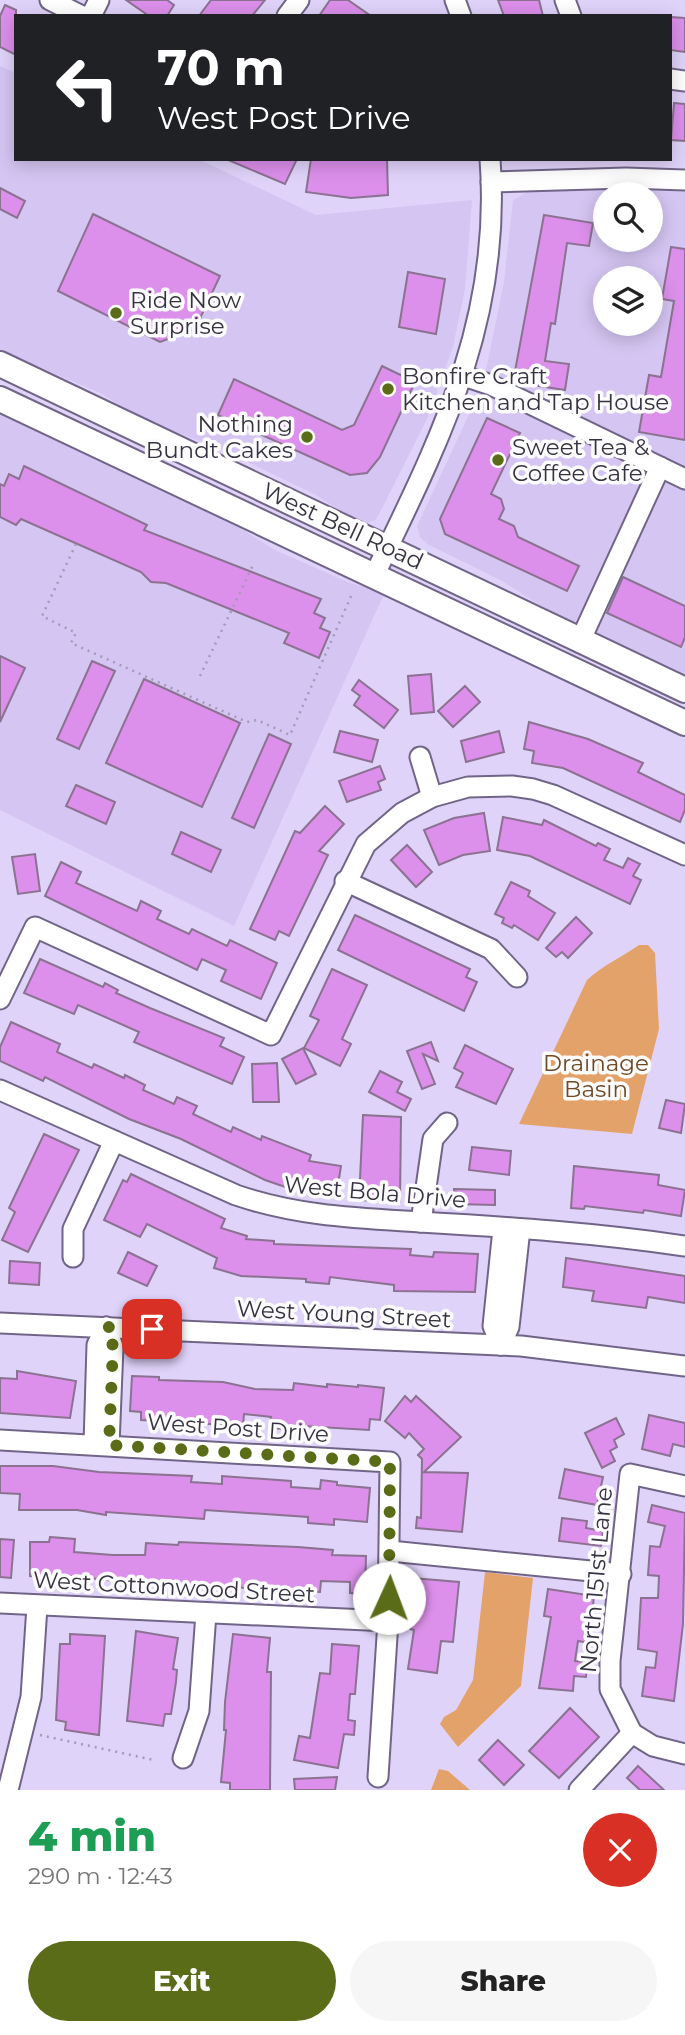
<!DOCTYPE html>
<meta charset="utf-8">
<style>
body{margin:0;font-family:Montserrat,sans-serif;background:#f6f6f6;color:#222;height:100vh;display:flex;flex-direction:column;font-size:26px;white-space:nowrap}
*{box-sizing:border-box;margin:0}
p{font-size:23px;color:#767676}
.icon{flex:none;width:38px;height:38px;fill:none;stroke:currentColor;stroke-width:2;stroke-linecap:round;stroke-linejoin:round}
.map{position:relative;height:1790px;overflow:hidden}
.sheet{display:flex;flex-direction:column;background:#fff;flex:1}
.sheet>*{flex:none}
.guide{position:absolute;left:14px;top:14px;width:658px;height:147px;border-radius:0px;box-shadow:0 4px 18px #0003;background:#202124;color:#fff;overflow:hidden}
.controls{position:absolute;left:593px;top:182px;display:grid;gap:14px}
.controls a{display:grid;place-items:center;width:70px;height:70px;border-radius:50%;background:#fff;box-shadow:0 4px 18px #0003;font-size:35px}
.pin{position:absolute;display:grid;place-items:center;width:60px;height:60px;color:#fff;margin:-30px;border-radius:14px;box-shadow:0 4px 10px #0006}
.me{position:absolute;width:77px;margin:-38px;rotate:2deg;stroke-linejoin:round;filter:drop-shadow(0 0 5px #0008)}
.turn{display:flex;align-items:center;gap:24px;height:147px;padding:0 28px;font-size:32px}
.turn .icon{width:91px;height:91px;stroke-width:2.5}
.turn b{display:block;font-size:49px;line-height:60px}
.round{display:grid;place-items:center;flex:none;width:74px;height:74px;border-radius:37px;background:#f6f6f6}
.headline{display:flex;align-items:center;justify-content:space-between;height:119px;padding:0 28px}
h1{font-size:42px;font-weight:800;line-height:52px;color:#1e9e55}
.action{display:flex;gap:14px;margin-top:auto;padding:14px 28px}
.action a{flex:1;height:80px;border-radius:42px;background:#5b6c18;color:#fff;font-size:28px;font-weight:800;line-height:80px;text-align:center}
.action a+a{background:#f6f6f6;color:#222}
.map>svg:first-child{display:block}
</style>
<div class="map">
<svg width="685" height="1790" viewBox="0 0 685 1790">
<rect width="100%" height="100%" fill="#e0d3fa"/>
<g fill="#d4c5f2" fill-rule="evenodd">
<path d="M0 66 16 73V159H198L316 215 472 200 465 289 453 347 427 419 376 520 366 523 354 520 316 495 219 448 145 421 100 393 0 350Z"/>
<path d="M637 188 685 191V470L488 375 486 370 504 282 513 200 529 191ZM606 194H651V240H606ZM606 278H651V324H606Z"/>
<path d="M485 392 685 484V675L551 612 502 581 427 544 420 537 417 526 478 395Z"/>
<path d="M0 412 219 515 275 550 345 581 384 594 234 926 0 810Z"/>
</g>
<g fill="#e4a26b">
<path d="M639 945H648L655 953 659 1029 632 1134 519 1124 587 980C603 965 622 957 639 945Z"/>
<path d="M485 1572 533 1578 521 1686 458 1747 440 1724 444 1717 456 1710 473 1680Z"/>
<path d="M439 1769 448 1771 470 1790H431Z"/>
</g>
<g fill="#dc8feb" stroke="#8b7290" stroke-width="2">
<path d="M126 0H167L174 5 167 16H149Z"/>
<path d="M211 0H265L252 16H199Z"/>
<path d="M330 0H348L371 16H319Z"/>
<path d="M498 0H539L543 16H504Z"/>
<path d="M5 5 16 10V55L0 47V16Z"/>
<path d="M671 17 685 18V52L670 50Z"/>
<path d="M674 103 685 104V141L671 140Z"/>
<path d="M226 159H297L285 184Z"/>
<path d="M311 159H387L388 195 351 198 306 192Z"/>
<path d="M0 188 25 201 17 218 0 209Z"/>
<path d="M93 214 220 276 195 329 160 342 58 291Z"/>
<path d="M544 215 593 223 589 246 567 243 555 324 551 323 545 361 569 364 565 390 513 382Z"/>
<path d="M671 247 685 249V440L639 432 649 375 661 377 674 301 662 299Z"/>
<path d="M408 272 445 279 436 334 399 327Z"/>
<path d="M382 366 415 382 380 457 367 473 350 475 218 415 234 379 342 430 354 425Z"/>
<path d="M487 418 520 433 491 494 501 499 504 509 499 519 514 526 518 537 579 566 567 591 445 534 440 519Z"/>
<path d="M24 466 147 525 144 530 321 599 314 613 325 618 320 628 330 632 319 658 284 643 289 633 166 583 151 582 141 572 21 519 16 525 0 517V484L4 486 9 474 19 479Z"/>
<path d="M623 577 685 606V637L681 647 607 613Z"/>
<path d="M0 656 25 668 0 722Z"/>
<path d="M92 661 115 671 79 749 57 739Z"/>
<path d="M431 674 434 712 411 714 408 676Z"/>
<path d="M144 679 240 723 202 807 106 763Z"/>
<path d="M359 680 398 710 384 728 354 705 360 696 352 690Z"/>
<path d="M465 686 480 702 453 727 438 711Z"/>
<path d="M529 722 588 739 643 763 638 772 685 795V810L680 822 563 768 532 763 534 751 524 749Z"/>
<path d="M340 731 378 740 372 762 334 752Z"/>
<path d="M499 731 504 752 466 762 461 741Z"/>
<path d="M269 734 291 744 254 828 232 818Z"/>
<path d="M380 766 385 779 378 782 381 790 347 802 339 781Z"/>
<path d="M76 785 115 802 106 824 66 806Z"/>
<path d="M325 806 344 824 319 851 328 855 289 936 279 931 275 940 250 929 295 831 300 833Z"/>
<path d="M484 813 490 851 463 855 439 865 424 830 454 818Z"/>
<path d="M503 817 542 825 544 820 596 846 598 843 610 849 604 860 623 868 628 858 640 864 633 876 641 880 630 904 530 856 497 850Z"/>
<path d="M181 832 221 850 211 872 172 854Z"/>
<path d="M407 845 432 872 416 887 391 860Z"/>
<path d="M35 854 40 891 18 894 12 857Z"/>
<path d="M61 862 81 872 76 883 137 911 141 901 161 911 157 919 189 934 192 929 227 946 230 940 277 963 261 999 221 981 226 970 202 959 197 970 45 896Z"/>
<path d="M511 882 530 891 528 896 555 913 538 940 514 925 512 928 502 923 504 918 495 914Z"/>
<path d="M355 915 470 969 466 977 477 982 464 1011 338 950Z"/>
<path d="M576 917 592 933 568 958 562 952 556 957 546 948Z"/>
<path d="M40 959 103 987 105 983 118 990 116 993 150 1008 224 1038 220 1046 244 1057 232 1084 134 1042 139 1032 78 1005 74 1014 24 993Z"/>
<path d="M332 969 367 985 342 1039 351 1044 340 1066 304 1048 319 1020 310 1016Z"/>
<path d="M11 1022 60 1044 57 1052 92 1068 94 1064 124 1078 125 1075 145 1085 143 1090 174 1104 177 1097 197 1106 193 1114 231 1132 233 1127 261 1140 262 1136 311 1155 309 1161 341 1166 337 1191 314 1187 295 1178 291 1189 265 1180 181 1139 129 1119 45 1077 43 1081 0 1061V1047Z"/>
<path d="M431 1042 438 1061 423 1054 435 1084 422 1089 407 1051Z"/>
<path d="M465 1045 513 1069 496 1104 456 1087 463 1073 454 1068Z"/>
<path d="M303 1048 316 1074 296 1084 282 1059Z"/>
<path d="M277 1063 279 1102H253L252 1064Z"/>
<path d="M380 1071 402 1082 397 1092 411 1099 405 1111 369 1092Z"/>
<path d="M666 1100 685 1104 681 1133 659 1128Z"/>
<path d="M363 1115 401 1117 400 1202 359 1200Z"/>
<path d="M44 1134 79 1150 28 1252 2 1240 15 1212 9 1208Z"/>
<path d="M472 1147 511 1151 509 1175 469 1170Z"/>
<path d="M574 1166 659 1175 658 1185 685 1190 681 1216 644 1210 643 1213 585 1206 584 1209 571 1208Z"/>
<path d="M131 1174 225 1219 221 1228 247 1236 246 1239 274 1241V1244L411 1249 410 1255 433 1257 434 1252 478 1254 475 1292 394 1291V1285L330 1277 329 1284 306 1282V1279L241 1276 214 1268 217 1258 147 1224 140 1237 104 1220 123 1180 127 1182Z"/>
<path d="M454 1189 495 1190V1205L454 1204Z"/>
<path d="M128 1252 157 1266 147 1286 118 1273Z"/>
<path d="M566 1258 685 1276V1303L648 1297 646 1308 592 1301 594 1291 563 1287Z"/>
<path d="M10 1261 40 1263 39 1285 9 1283Z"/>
<path d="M17 1371 76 1381 70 1418 0 1413V1378L17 1379Z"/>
<path d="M132 1376 159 1377V1380L223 1382 255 1389 293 1390 294 1383 327 1387V1384L358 1387V1385L384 1388 380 1420 370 1419 369 1430 286 1425V1429L270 1428 271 1417 244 1414 243 1426 141 1420V1412L130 1411Z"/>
<path d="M405 1396 411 1402 416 1396 461 1437 424 1472 468 1473 462 1532 416 1528 417 1517 421 1518 422 1459 418 1455 424 1449 409 1433 405 1438 385 1421Z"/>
<path d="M649 1415 685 1423V1447L673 1444 670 1456 642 1449Z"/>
<path d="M616 1418 624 1434 614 1440 617 1447 610 1451 615 1461 602 1468 585 1433Z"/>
<path d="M0 1466H53L99 1472 192 1476 191 1482 222 1484V1476L291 1481V1487L320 1489 321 1480 337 1482V1485L370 1488 367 1522 334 1519V1525L308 1523V1517L205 1510 204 1519 106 1512V1515L77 1510H19L20 1494 0 1493Z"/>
<path d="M565 1469 603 1477 597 1505 559 1498Z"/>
<path d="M652 1505 685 1513 683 1624 674 1701 642 1696 646 1667 655 1668 657 1652 638 1649 641 1598H658L659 1576 648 1575 650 1546 660 1547 665 1526 648 1522Z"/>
<path d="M562 1518 587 1521 586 1528 603 1531 601 1546 559 1541Z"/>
<path d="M50 1537 75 1539 74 1552 113 1555H145L146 1543 178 1545 179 1542 298 1547 333 1550 332 1555 366 1556 365 1594 350 1593V1582L321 1581 320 1592 192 1585 160 1586 72 1576V1580L30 1576V1542H49Z"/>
<path d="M0 1539 14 1540 11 1578 0 1577Z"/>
<path d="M412 1578 459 1582 453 1642 441 1641 437 1673 408 1669 414 1630 410 1629Z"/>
<path d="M548 1589 594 1596 589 1643 578 1641 575 1661 587 1662 586 1677 574 1676 573 1691 539 1688 551 1617 544 1616Z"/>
<path d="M136 1631 178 1638 173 1669 177 1670 176 1682 171 1714H165L163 1726 127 1721Z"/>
<path d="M70 1634 105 1636 99 1735 65 1730 66 1722 56 1720 60 1644H70Z"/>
<path d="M233 1634 270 1638 267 1672H271L270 1790H230V1783L221 1782 226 1730H224L225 1702Z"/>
<path d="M332 1644 359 1646 355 1694H350L348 1720 355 1721 354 1735 344 1734 338 1768 294 1760 299 1736 310 1738 320 1673 330 1674Z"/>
<path d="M570 1708 599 1737 559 1778 529 1751Z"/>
<path d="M498 1740 524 1765 504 1785 479 1760Z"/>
<path d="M638 1766 664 1790H640L627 1778Z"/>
<path d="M337 1777 335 1790H295L294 1779Z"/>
</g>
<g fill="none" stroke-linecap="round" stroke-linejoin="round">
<g stroke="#716587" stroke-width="23">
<g id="minor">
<path d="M50 0 82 16"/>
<path d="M455 0 461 16"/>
<path d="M565 0 571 16"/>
<path d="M91 16 99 0"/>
<path d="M287 16 299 0"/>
<path d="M670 79 685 81"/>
<path d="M491 182 626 178 685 180"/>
<path d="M464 376 491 385 685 479"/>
<path d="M374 576C441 437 502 319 490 159"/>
<path d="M581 639 660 467"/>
<path d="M420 757 432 797"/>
<path d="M345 881 491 949 517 977"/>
<path d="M0 999 35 927 271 1035 366 844 402 813 432 797 468 787 512 786 533 789 553 795 685 855"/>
<path d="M0 1090 236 1195C297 1216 356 1218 420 1222 508 1227 597 1233 685 1246"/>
<path d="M421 1222 433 1139 447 1123"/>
<path d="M73 1257V1229L114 1141"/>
<path d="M0 1323 521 1346 685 1366"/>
<path d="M106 1327 113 1347 109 1445"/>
<path d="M501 1345 493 1326 503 1229"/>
<path d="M501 1345 509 1327 520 1229"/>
<path d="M0 1440 390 1462 388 1621 378 1777"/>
<path d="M94 1444 97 1345 106 1327"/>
<path d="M390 1551 621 1574"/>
<path d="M0 1603 388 1621"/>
<path d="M632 1733 610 1689V1661L630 1474 685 1486"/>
<path d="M632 1733 653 1746 685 1754"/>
<path d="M183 1758 199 1711 206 1613"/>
<path d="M8 1790 31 1697 37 1606"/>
<path d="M579 1790 632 1733"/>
</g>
</g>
<g stroke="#716587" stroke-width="28">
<g id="major">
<path d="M0 364 685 690"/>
<path d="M0 399 685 723"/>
</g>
</g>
<g stroke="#a49ab9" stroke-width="2.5" stroke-dasharray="2 5" stroke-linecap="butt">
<path d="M76 544 42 616 76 633 71 643 247 722 257 720 290 735 352 594"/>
<path d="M200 676 254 563"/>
<path d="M40 1735 154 1760"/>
</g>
<use href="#minor" stroke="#fff" stroke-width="19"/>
<use href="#major" stroke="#fff" stroke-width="24"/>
</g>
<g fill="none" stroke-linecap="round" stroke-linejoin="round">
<path stroke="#5b6c18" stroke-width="12" stroke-dasharray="0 21.6" d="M152 1329 106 1327 113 1346 109 1445 390 1462 389 1598"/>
</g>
<g fill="#5b6c18" stroke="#fcfcfc" stroke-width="2.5">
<circle cx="116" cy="313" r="7"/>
<circle cx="388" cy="389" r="7"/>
<circle cx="307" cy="437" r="7"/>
<circle cx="498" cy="460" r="7"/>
</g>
<g text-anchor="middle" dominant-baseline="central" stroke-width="7" stroke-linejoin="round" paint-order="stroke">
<g font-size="23" fill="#373241" stroke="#fcfcfc" text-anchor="start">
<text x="130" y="300">Ride Now<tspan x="130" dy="26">Surprise</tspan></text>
<text x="402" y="376">Bonfire Craft<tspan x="402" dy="26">Kitchen and Tap House</tspan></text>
<text x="293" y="424" text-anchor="end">Nothing<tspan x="293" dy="26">Bundt Cakes</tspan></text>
<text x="512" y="447">Sweet Tea &amp;<tspan x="512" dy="26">Coffee Cafe</tspan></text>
</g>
<g font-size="23" fill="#373241" stroke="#fcfcfc">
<text transform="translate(343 526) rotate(25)">West Bell Road</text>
<text transform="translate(375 1192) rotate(5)">West Bola Drive</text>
<text transform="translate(344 1314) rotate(3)">West Young Street</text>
<text transform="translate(238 1428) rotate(4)">West Post Drive</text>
<text transform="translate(596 1580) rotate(-85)">North 151st Lane</text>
<text transform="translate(174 1587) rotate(3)">West Cottonwood Street</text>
</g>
<g font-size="23" fill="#6f4826" stroke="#fcfcfc">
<text x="596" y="1063">Drainage<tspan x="596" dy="26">Basin</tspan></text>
</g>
</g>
</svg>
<div class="controls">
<a><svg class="icon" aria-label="search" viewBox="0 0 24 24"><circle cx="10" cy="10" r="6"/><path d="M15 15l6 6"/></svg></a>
<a><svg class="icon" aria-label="layers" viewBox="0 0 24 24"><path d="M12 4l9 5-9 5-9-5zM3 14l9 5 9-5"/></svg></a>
</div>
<div class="pin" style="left:152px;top:1329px;background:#d93025"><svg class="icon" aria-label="arrive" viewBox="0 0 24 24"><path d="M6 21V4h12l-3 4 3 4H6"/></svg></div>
<svg class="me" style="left:389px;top:1598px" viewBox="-20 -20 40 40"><circle r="19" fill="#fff"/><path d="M0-13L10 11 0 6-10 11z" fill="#5b6c18"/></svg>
<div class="guide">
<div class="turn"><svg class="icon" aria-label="left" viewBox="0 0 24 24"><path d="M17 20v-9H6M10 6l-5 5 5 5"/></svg><div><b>70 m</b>West Post Drive</div></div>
</div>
</div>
<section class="sheet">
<div class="headline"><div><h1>4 min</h1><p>290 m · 12:43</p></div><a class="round" style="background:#d93025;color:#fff"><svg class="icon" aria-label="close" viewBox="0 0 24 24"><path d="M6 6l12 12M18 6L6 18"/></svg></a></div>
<div class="action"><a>Exit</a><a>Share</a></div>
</section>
